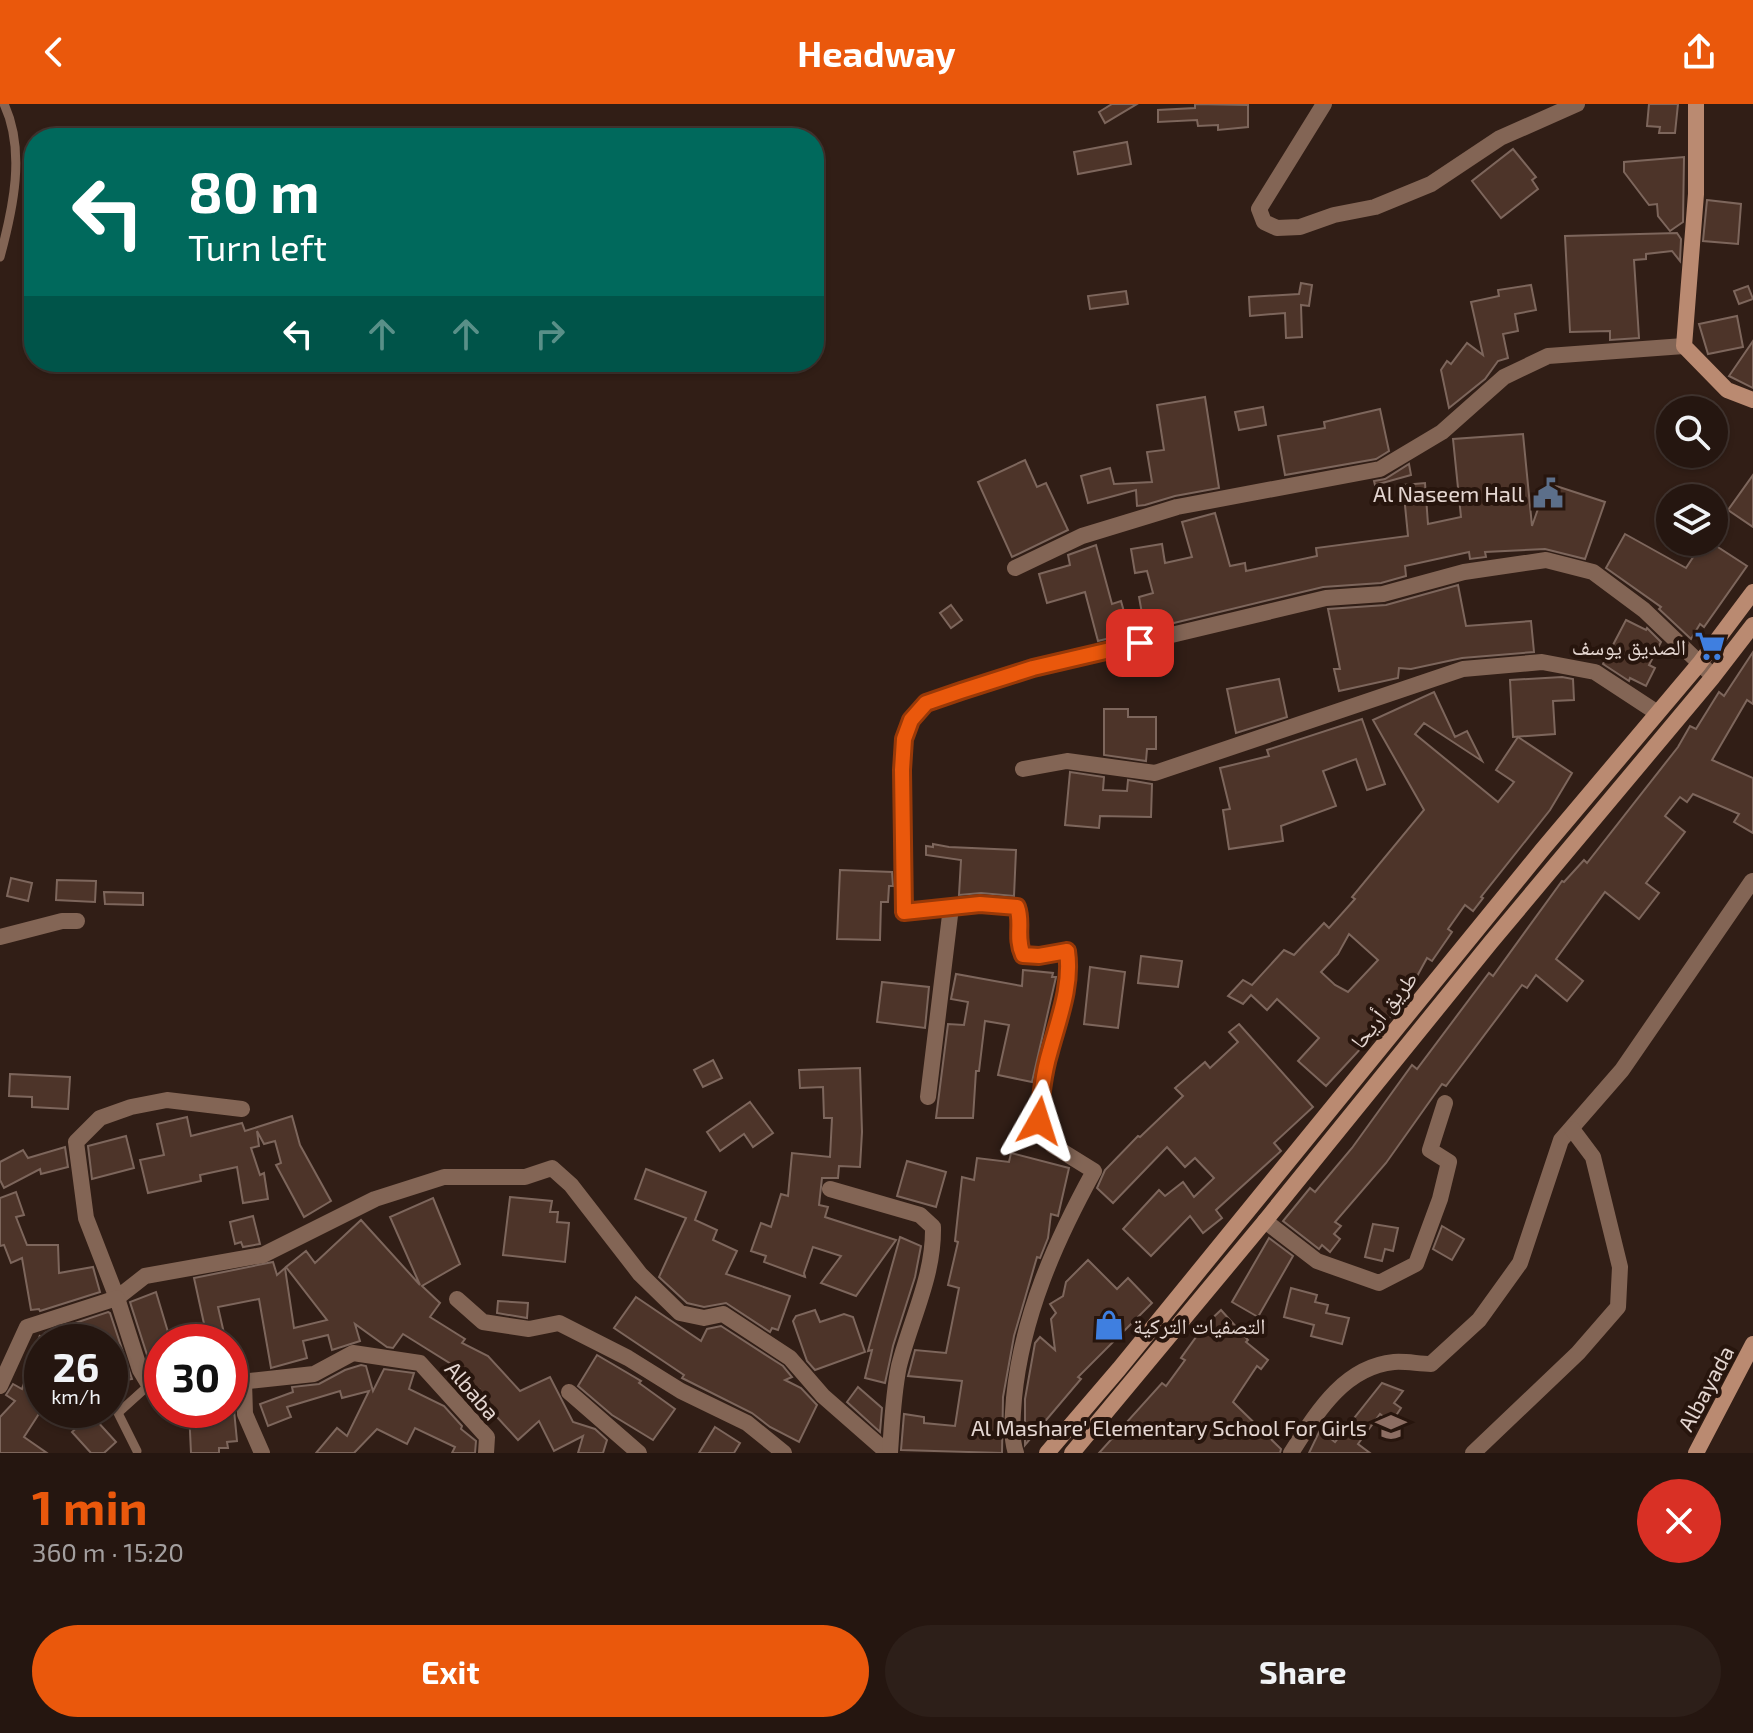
<!DOCTYPE html>
<meta charset="utf-8">
<style>
body{margin:0;font-family:"Exo 2","Noto Naskh Arabic",sans-serif;background:#2d1f19;color:#f1f3f6;height:100vh;display:flex;flex-direction:column;font-size:30px;white-space:nowrap}
*{box-sizing:border-box;margin:0}
p{font-size:26px;color:#a39f9f}
.icon{flex:none;width:44px;height:44px;fill:none;stroke:currentColor;stroke-width:2;stroke-linecap:round;stroke-linejoin:round}
.map{position:relative;height:1349px;overflow:hidden}
.side{display:flex;flex-direction:column;background:#251610;flex:1}
.side>*{flex:none}
.guide{position:absolute;left:24px;top:24px;width:800px;height:244px;border-radius:32px;box-shadow:0 2px 6px #0004,0 0 0 2px #423530;background:#00695c;color:#fff;overflow:hidden}
.buttons{position:absolute;left:1656px;top:292px;display:grid;gap:16px}
.buttons a{display:grid;place-items:center;width:72px;height:72px;border-radius:50%;background:#251610;box-shadow:0 2px 6px #0004,0 0 0 2px #423530;font-size:40px}
.speed{position:absolute;left:24px;top:1220px;display:flex;gap:16px;font-size:40px;font-weight:700;text-align:center}
.speed>*{display:grid;place-content:center;width:104px;height:104px;border-radius:50%;background:#251610;box-shadow:0 2px 6px #0004,0 0 0 2px #423530;line-height:1}
.speed small{font-size:20px;font-weight:400}
.speed .limit{border:12px solid #d22;background:#fff;color:#111}
.pin{position:absolute;display:grid;place-items:center;width:68px;height:68px;color:#fff;margin:-34px;border-radius:16px;box-shadow:0 4px 12px #0006}
.me{position:absolute;width:88px;margin:-44px;rotate:6deg;stroke-linejoin:round;filter:drop-shadow(0 0 6px #0008)}
.turn{display:flex;align-items:center;gap:28px;height:168px;padding:0 32px;font-size:36px}
.turn .icon{width:104px;height:104px;stroke-width:2.5}
.turn b{display:block;font-size:56px;line-height:68px}
.lanes{display:flex;align-items:center;height:76px;padding:0 32px;background:#0003;justify-content:center;gap:40px;direction:ltr}
.lanes .off{opacity:.35}
.round{display:grid;place-items:center;flex:none;width:84px;height:84px;border-radius:42px;background:#2d1f19}
.headline{display:flex;align-items:center;justify-content:space-between;height:136px;padding:0 32px}
h1{font-size:48px;font-weight:700;line-height:60px;color:#ea580c}
.button{display:flex;gap:16px;margin-top:auto;padding:16px 32px}
.button a{flex:1;height:92px;border-radius:48px;background:#ea580c;color:#fff;font-size:32px;font-weight:700;line-height:92px;text-align:center}
.button a+a{background:#2d1f19;color:#f1f3f6}
header{display:flex;justify-content:space-between;align-items:center;height:104px;padding:0 32px;background:#ea580c;color:#fff;font-size:36px;font-weight:700}
.map>svg:first-child{display:block}
</style>
<header><svg class="icon" aria-label="back" viewBox="0 0 24 24"><path d="M15 5l-7 7 7 7"/></svg>Headway<svg class="icon" aria-label="share" viewBox="0 0 24 24"><path d="M12 15V3M7 8l5-5 5 5M5 13v7h14v-7"/></svg></header>
<div class="map">
<svg width="1753" height="1349" viewBox="0 0 1753 1349">
<rect width="100%" height="100%" fill="#311e16"/>
<g fill="#4d3429" stroke="#7d665c" stroke-width="2" fill-rule="evenodd">
<path d="M1112 0H1137L1105 19 1099 8Z"/>
<path d="M1195 0 1248 1V23L1218 26V21L1198 22 1197 16 1158 18V6L1195 4Z"/>
<path d="M1649 0H1678L1675 29H1659L1660 23 1647 22Z"/>
<path d="M1127 38 1131 60 1078 70 1074 48Z"/>
<path d="M1513 45 1536 73 1532 76 1538 85 1501 114 1472 77Z"/>
<path d="M1684 53 1683 118 1670 127 1658 112 1657 100 1649 101 1624 68V58Z"/>
<path d="M1707 96 1741 100 1738 140 1703 137Z"/>
<path d="M1677 129 1681 135 1680 157 1672 147 1646 150V155L1634 156 1639 234 1610 236V227L1570 228 1565 132Z"/>
<path d="M1301 179 1312 181 1309 202 1301 201 1302 233 1286 234 1285 209 1250 212 1249 193 1299 190Z"/>
<path d="M1531 181 1536 206 1515 210 1518 227 1503 230 1508 254 1498 257 1485 275 1449 304 1441 266 1447 257 1451 260 1467 239 1483 251 1471 198 1499 192 1498 186Z"/>
<path d="M1748 182 1753 195 1739 200 1734 187Z"/>
<path d="M1126 187 1128 200 1090 205 1088 192Z"/>
<path d="M1737 212 1743 243 1708 250 1699 220Z"/>
<path d="M1753 237V284L1729 272Z"/>
<path d="M1205 293 1219 384 1175 392 1145 401 1137 402 1136 386 1088 399 1081 372 1110 364 1114 380 1152 378 1147 348 1164 346 1157 301Z"/>
<path d="M1263 303 1266 321 1239 326 1235 308Z"/>
<path d="M1380 305 1389 347 1376 355 1285 371 1278 332 1325 324 1324 318Z"/>
<path d="M1523 330 1532 422 1547 379 1605 398 1585 455 1545 445 1485 448 1486 453 1470 455 1469 448 1405 462 1406 472 1381 479 1323 483 1145 526 1139 493 1153 489 1147 467 1135 469 1131 445 1162 440 1165 459 1192 453 1182 418 1215 409 1230 462 1245 459 1246 467 1317 452 1316 444 1408 432 1403 381 1425 379 1428 420 1461 413 1453 335Z"/>
<path d="M1025 356 1037 383 1046 379 1068 426 1012 453 978 378Z"/>
<path d="M1409 360 1411 371 1375 381 1374 377 1385 375Z"/>
<path d="M1753 371V423L1728 406Z"/>
<path d="M1625 430 1686 464 1703 438H1710L1747 462 1704 523 1700 520 1691 535 1659 505 1661 503 1606 464Z"/>
<path d="M1096 441 1112 500 1121 497 1130 529 1098 537 1085 488 1047 499 1039 470 1070 461 1068 451Z"/>
<path d="M1458 481 1466 522 1531 517 1534 548 1462 554 1411 565 1399 564 1398 574 1339 587 1334 565H1340L1328 505 1386 501Z"/>
<path d="M951 501 962 516 951 524 940 509Z"/>
<path d="M1626 516 1646 526 1647 524 1661 538 1649 561 1655 564 1646 582 1630 574 1629 577 1603 560Z"/>
<path d="M1753 548V600L1747 596 1712 656 1753 674V729L1734 718 1739 710 1693 690 1687 698 1680 693 1665 712 1685 728 1646 779 1659 789 1639 815 1605 788 1556 855 1583 877 1567 897 1536 871 1527 884 1522 881 1446 982 1442 980 1386 1059 1335 1118 1341 1122 1334 1130 1340 1135 1330 1148 1322 1141 1319 1145 1283 1117 1310 1084 1315 1088 1352 1044 1412 961 1417 965 1489 869 1493 872 1562 777 1564 778 1584 756 1587 759 1678 643 1690 622 1696 625 1719 588 1724 592Z"/>
<path d="M1562 573 1573 575 1574 596 1553 597 1555 630 1513 633 1510 576Z"/>
<path d="M1279 575 1287 613 1236 629 1227 585Z"/>
<path d="M1434 588 1455 633 1467 627 1482 657 1424 619 1415 630 1498 698 1514 678 1496 666 1518 633 1572 669 1550 706 1481 793 1483 794 1473 807 1465 801 1448 825 1452 828 1432 857 1427 854 1402 900 1326 982 1298 957 1319 934 1277 895 1267 906 1251 891 1243 900 1228 892 1243 876 1252 881 1284 846 1294 851 1324 819 1329 824 1355 795 1352 793 1424 706 1373 616ZM1349 830 1378 856 1348 888 1335 881 1321 868 1338 850Z"/>
<path d="M1104 605H1128V613H1156V645H1147L1146 657 1104 651Z"/>
<path d="M1362 615 1385 680 1367 686 1356 655 1323 667 1336 702 1281 722 1283 737 1229 745 1223 706 1230 705 1220 664 1269 652 1267 646Z"/>
<path d="M1070 668 1104 673 1103 686 1127 687 1128 676 1152 680 1151 713 1100 712 1099 724 1065 721Z"/>
<path d="M933 740 949 743 1016 746 1014 792 981 789 959 791 961 756 926 751V742L933 743Z"/>
<path d="M840 766 892 768 893 782H889L888 798H881L880 836 837 835Z"/>
<path d="M11 774 32 779 28 797 7 792Z"/>
<path d="M57 776 96 777 95 798 56 796Z"/>
<path d="M104 788 143 789V801L105 800Z"/>
<path d="M1141 852 1182 857 1178 883 1138 879Z"/>
<path d="M1090 863 1125 868 1118 924 1084 920Z"/>
<path d="M1023 866 1053 869 1052 873H1056L1032 978 998 971 1009 921 985 917 979 967H976L973 1014H936L948 920 964 921 968 898 951 895 956 870 1022 882Z"/>
<path d="M882 878 929 883 925 924 877 918Z"/>
<path d="M1239 920 1313 1003 1274 1039 1281 1047 1216 1106 1222 1114 1203 1129 1190 1112 1151 1152 1123 1125 1159 1086 1165 1092 1183 1078 1194 1093 1214 1074 1195 1054 1185 1063 1167 1043 1113 1099 1097 1084 1105 1066 1138 1032 1140 1033 1183 992 1175 984 1205 958 1210 964 1238 938 1229 928Z"/>
<path d="M713 956 722 974 703 983 694 966Z"/>
<path d="M860 964 862 1028 860 1063 839 1062 838 1074H822L819 1101 828 1103 825 1113 896 1136 856 1192 821 1179 841 1152 813 1143 804 1169 805 1173 764 1158 766 1152 751 1147 761 1119 771 1123 781 1090 788 1092 792 1049 830 1053 832 1014H824L823 983 800 984 799 966Z"/>
<path d="M10 970 70 973 68 1005 32 1003V993L9 992Z"/>
<path d="M750 998 773 1029 753 1043 744 1030 720 1047 707 1028Z"/>
<path d="M292 1012 300 1041 331 1097 304 1113 276 1061 281 1059 275 1037 264 1040 257 1027 259 1042 251 1044 260 1071 264 1069 268 1095 243 1099 237 1063 200 1071 201 1077 148 1089 140 1056 164 1051 157 1020 187 1013 191 1032 242 1019 245 1027Z"/>
<path d="M126 1032 134 1064 92 1075 88 1042Z"/>
<path d="M65 1043 68 1063 41 1070 40 1065 4 1084 0 1076V1058L23 1046 28 1054Z"/>
<path d="M1011 1049 1069 1064 1058 1112 1051 1110 1048 1134 1040 1154 1037 1153 1014 1232 1003 1293 1002 1349 901 1346 904 1310 924 1313V1319L955 1322 962 1277 908 1272 910 1265 915 1246 946 1249 959 1184 948 1181 958 1138 955 1137 962 1073 974 1076 977 1054 1009 1058Z"/>
<path d="M907 1057 946 1068 936 1103 897 1092Z"/>
<path d="M646 1065 706 1088 695 1116 717 1126 713 1136 737 1147 726 1170 790 1192 778 1226 772 1224 770 1228 726 1199 704 1203 687 1199 659 1173 686 1114 635 1095Z"/>
<path d="M16 1088 24 1111 16 1113 27 1141H58L59 1169 93 1163 100 1188 40 1207 39 1205 31 1206 22 1154 11 1159 4 1141 0 1142V1094Z"/>
<path d="M510 1093 552 1097 550 1108H558L557 1118 569 1119 565 1158 503 1151Z"/>
<path d="M433 1094 460 1160 422 1182 440 1199 430 1213 465 1235 462 1239 488 1252 520 1287 550 1273 573 1318 595 1325 607 1336 603 1349H578L583 1332 554 1347 539 1317 518 1336 475 1289 479 1285 464 1277 467 1270 403 1230 393 1244 387 1243 355 1220 360 1237 332 1246 328 1231 303 1237 307 1254 271 1264 259 1195 218 1203 226 1238H208L194 1174 273 1158 277 1171 285 1164 294 1224 327 1216 286 1163 306 1147 315 1159 361 1116 420 1181 390 1113Z"/>
<path d="M253 1112 260 1140 243 1143 241 1138 235 1140 230 1118Z"/>
<path d="M1373 1120 1398 1124 1393 1147 1385 1145 1382 1157 1365 1153Z"/>
<path d="M1442 1122 1464 1135 1452 1156 1433 1145Z"/>
<path d="M900 1133 921 1142 915 1173 893 1242 885 1279 865 1274 872 1246 868 1247Z"/>
<path d="M1269 1134 1293 1152 1258 1213 1232 1198Z"/>
<path d="M1088 1156 1117 1185 1128 1174 1152 1199 1078 1273 1081 1275 1025 1341V1295L1035 1239 1040 1233 1055 1246 1051 1215 1056 1209 1050 1200 1063 1192 1066 1178Z"/>
<path d="M1291 1184 1317 1191 1315 1198 1328 1201 1326 1209 1349 1214 1342 1240 1311 1232 1314 1221 1284 1213Z"/>
<path d="M156 1188 171 1238H162V1253L149 1257 130 1198Z"/>
<path d="M636 1193 701 1237 707 1225 721 1222 783 1262 792 1273 785 1276 801 1284 817 1301 799 1338 770 1323 752 1309 682 1274 684 1271 614 1224Z"/>
<path d="M498 1197 528 1199 527 1214 497 1209Z"/>
<path d="M815 1206 820 1218 844 1210 853 1213 865 1248 815 1266 807 1257 793 1217 796 1212Z"/>
<path d="M1221 1206 1248 1236 1246 1238 1268 1256 1261 1265 1257 1262 1233 1298 1281 1345 1280 1349H1099L1162 1279 1166 1282 1185 1256 1181 1254 1204 1222Z"/>
<path d="M108 1208 110 1209 132 1275 116 1278 110 1276V1238H48L45 1229Z"/>
<path d="M40 1231 42 1305 24 1333 47 1349H0V1313L15 1297 6 1291 13 1280 22 1285Z"/>
<path d="M597 1251 641 1277 639 1279 675 1305 653 1336 612 1311 578 1282Z"/>
<path d="M361 1261 366 1262 373 1287 384 1265 414 1269 409 1285 444 1302 462 1322 461 1325 476 1337 475 1349H452L455 1343 415 1324 407 1340 377 1325 354 1349H316L337 1324 347 1332 369 1287 342 1294 340 1287 287 1303 291 1313 268 1322 260 1300 293 1288 292 1283 319 1280 345 1266Z"/>
<path d="M1382 1279 1403 1287 1394 1299 1401 1304 1391 1319 1380 1310 1358 1340 1370 1349H1309L1320 1326 1335 1338Z"/>
<path d="M858 1283 882 1304 880 1328 847 1298Z"/>
<path d="M71 1306H87L116 1338 104 1349H91L72 1328 82 1319Z"/>
<path d="M189 1306H234L237 1337 227 1338 228 1344H219V1349H191Z"/>
<path d="M715 1323 740 1339 734 1349H699Z"/>
</g>
<g fill="none" stroke-linecap="round" stroke-linejoin="round">
<g stroke="#836555" stroke-width="9">
<path d="M0 153C13 105 26 47 4 0"/>
<path d="M137 1347 118 1309 149 1281"/>
</g>
<g stroke="#836555" stroke-width="16">
<path d="M1324 0 1259 105 1264 118 1277 124 1300 123 1334 111 1375 103 1431 80 1500 34 1577 0"/>
<path d="M1015 464 1082 432 1177 403 1380 365 1442 328 1504 273 1548 252 1684 242"/>
<path d="M1023 665 1067 657 1155 669 1463 565 1542 558 1595 568 1656 608"/>
<path d="M0 833 62 817H77"/>
<path d="M928 993 951 803"/>
<path d="M242 1005 167 996 131 1003 100 1014 76 1038 86 1114 117 1194 145 1172 263 1151 375 1095 444 1073H525L552 1064 571 1081 640 1170 680 1209 704 1214 723 1210 790 1254 823 1292 888 1349"/>
<path d="M830 1085 920 1111 933 1123C934 1172 911 1215 899 1262 893 1291 892 1320 890 1349"/>
<path d="M1265 1117 1317 1157 1379 1179 1416 1160 1440 1095 1449 1058 1430 1046 1445 999"/>
<path d="M457 1195 483 1218 529 1225 559 1219 628 1254 681 1287 747 1319 784 1349"/>
<path d="M244 1278 245 1310 262 1349"/>
<path d="M230 1279 314 1270 353 1249 420 1259 487 1333 486 1349"/>
<path d="M0 1282 27 1223 117 1194 140 1266 149 1281H162"/>
<path d="M569 1288 639 1349"/>
<path d="M1016 1349C1010 1332 1013 1311 1014 1294 1022 1212 1055 1138 1094 1067L1052 1041 1039 1017 1042 985 1050 947 1058 923 1069 864 1067 847 1039 852 1023 851C1015 833 1023 819 1017 803L980 800 904 808 902 666 904 635 911 616 926 599 1033 564 1326 494 1383 490 1464 468 1546 456 1593 468 1644 506 1710 569"/>
<path d="M1291 1349C1316 1310 1343 1263 1394 1258 1406 1257 1419 1260 1431 1260L1479 1216 1520 1159 1561 1036 1622 966 1752 777"/>
<path d="M1473 1349 1578 1249 1618 1203 1620 1163 1593 1053 1572 1025"/>
</g>
<g stroke="#ba8a71" stroke-width="16">
<path d="M1696 0V90L1684 242 1727 286 1753 296"/>
<path d="M1047 1349 1119 1265 1542 746 1699 560 1753 488"/>
<path d="M1072 1349 1265 1117 1491 838 1712 574 1753 521"/>
<path d="M1696 1349 1753 1240"/>
</g>
</g>
<g fill="none" stroke-linecap="round" stroke-linejoin="round">
<g stroke="#983908" stroke-width="20">
<path id="route" d="M1039 1017C1041 993 1043 970 1050 947 1059 914 1072 881 1067 847L1039 852 1023 851C1015 833 1023 819 1017 803L980 800 904 808 902 666 904 635 911 616 926 599 961 587 1033 564 1140 539"/>
</g>
<use href="#route" stroke="#ea580c" stroke-width="14"/>
</g>
<defs>
<g id="civic-bare" transform="scale(2.4)"><path d="M-.6-6.5H3V-4.5H.6V-3L4-1V1h2V6H-6V1h2V-1L-.6-3ZM-1.2 2.5V6h2.4V2.5Z" fill="#5c6f8a" stroke="#27150d" stroke-width="2.5" paint-order="stroke"/></g>
<g id="supermarket-bare" transform="scale(2.4)"><path d="M-6-5.5h2.5l.6 2H6L4.5 2H-2.5L-4.4-4H-6ZM-1.5 3.2a1.3 1.3 0 1 0 .1 0ZM3 3.2a1.3 1.3 0 1 0 .1 0Z" fill="#3f7fe0" stroke="#27150d" stroke-width="2.5" paint-order="stroke"/></g>
<g id="shop-bare" transform="scale(2.4)"><path d="M-5-2.5h2.3a2.7 3.5 0 0 1 5.4 0H5L5.5 6h-11ZM-1.5-2.5h3a1.5 2.3 0 0 0-3 0Z" fill="#3f7fe0" stroke="#27150d" stroke-width="2.5" paint-order="stroke"/></g>
<g id="school-bare" transform="scale(2.4)"><path d="M0-5L7-2L0 1L-7-2ZM-4 1L0 2.5L4 1V4Q0 6-4 4Z" fill="#8d6e63" stroke="#27150d" stroke-width="2.5" paint-order="stroke"/></g>
</defs>
<g fill-rule="evenodd">
<use href="#civic-bare" x="1548" y="389"/>
<use href="#supermarket-bare" x="1710" y="542"/>
<use href="#shop-bare" x="1109" y="1221"/>
<use href="#school-bare" x="1391" y="1323"/>
</g>
<g text-anchor="middle" dominant-baseline="central" stroke-width="8" stroke-linejoin="round" paint-order="stroke">
<g font-size="22" fill="#e4d6d1" stroke="#27150d" text-anchor="end">
<text x="1524" y="389">Al Naseem Hall</text>
<text x="1686" y="542">الصديق يوسف</text>
<text x="1133" y="1221" text-anchor="start">التصفيات التركية</text>
<text x="1367" y="1323">Al Mashare' Elementary School For Girls</text>
</g>
<g font-size="22" fill="#e4d6d1" stroke="#27150d">
<text transform="translate(1383 905) rotate(-51)">طريق أريحا</text>
<text transform="translate(1705 1284) rotate(-62)">Albayada</text>
<text transform="translate(473 1286) rotate(49)">Albaba</text>
</g>
</g>
</svg>
<div class="buttons">
<a><svg class="icon" aria-label="search" viewBox="0 0 24 24"><circle cx="10" cy="10" r="6"/><path d="M15 15l6 6"/></svg></a>
<a><svg class="icon" aria-label="layers" viewBox="0 0 24 24"><path d="M12 4l9 5-9 5-9-5zM3 14l9 5 9-5"/></svg></a>
</div>
<div class="speed"><div>26<small>km/h</small></div><div class="limit">30</div></div>
<div class="pin" style="left:1140px;top:539px;background:#d93025"><svg class="icon" aria-label="arrive" viewBox="0 0 24 24"><path d="M6 21V4h12l-3 4 3 4H6"/></svg></div>
<svg class="me" style="left:1039px;top:1017px" viewBox="-20 -20 40 40"><path d="M0-17L14 15 0 8-14 15z" fill="#ea580c" stroke="#fff" stroke-width="4"/></svg>
<div class="guide">
<div class="turn"><svg class="icon" aria-label="left" viewBox="0 0 24 24"><path d="M17 20v-9H6M10 6l-5 5 5 5"/></svg><div><b>80 m</b>Turn left</div></div>
<div class="lanes"><svg class="icon" aria-label="left" viewBox="0 0 24 24"><path d="M17 20v-9H6M10 6l-5 5 5 5"/></svg><svg class="icon off" aria-label="ahead" viewBox="0 0 24 24"><path d="M12 20V5M6 11l6-6 6 6"/></svg><svg class="icon off" aria-label="ahead" viewBox="0 0 24 24"><path d="M12 20V5M6 11l6-6 6 6"/></svg><svg class="icon off" aria-label="right" viewBox="0 0 24 24"><path d="M7 20v-9h11M14 6l5 5-5 5"/></svg></div>
</div>
</div>
<section class="side">
<div class="headline"><div><h1>1 min</h1><p>360 m · 15:20</p></div><a class="round" style="background:#d93025;color:#fff"><svg class="icon" aria-label="close" viewBox="0 0 24 24"><path d="M6 6l12 12M18 6L6 18"/></svg></a></div>
<div class="button"><a>Exit</a><a>Share</a></div>
</section>
